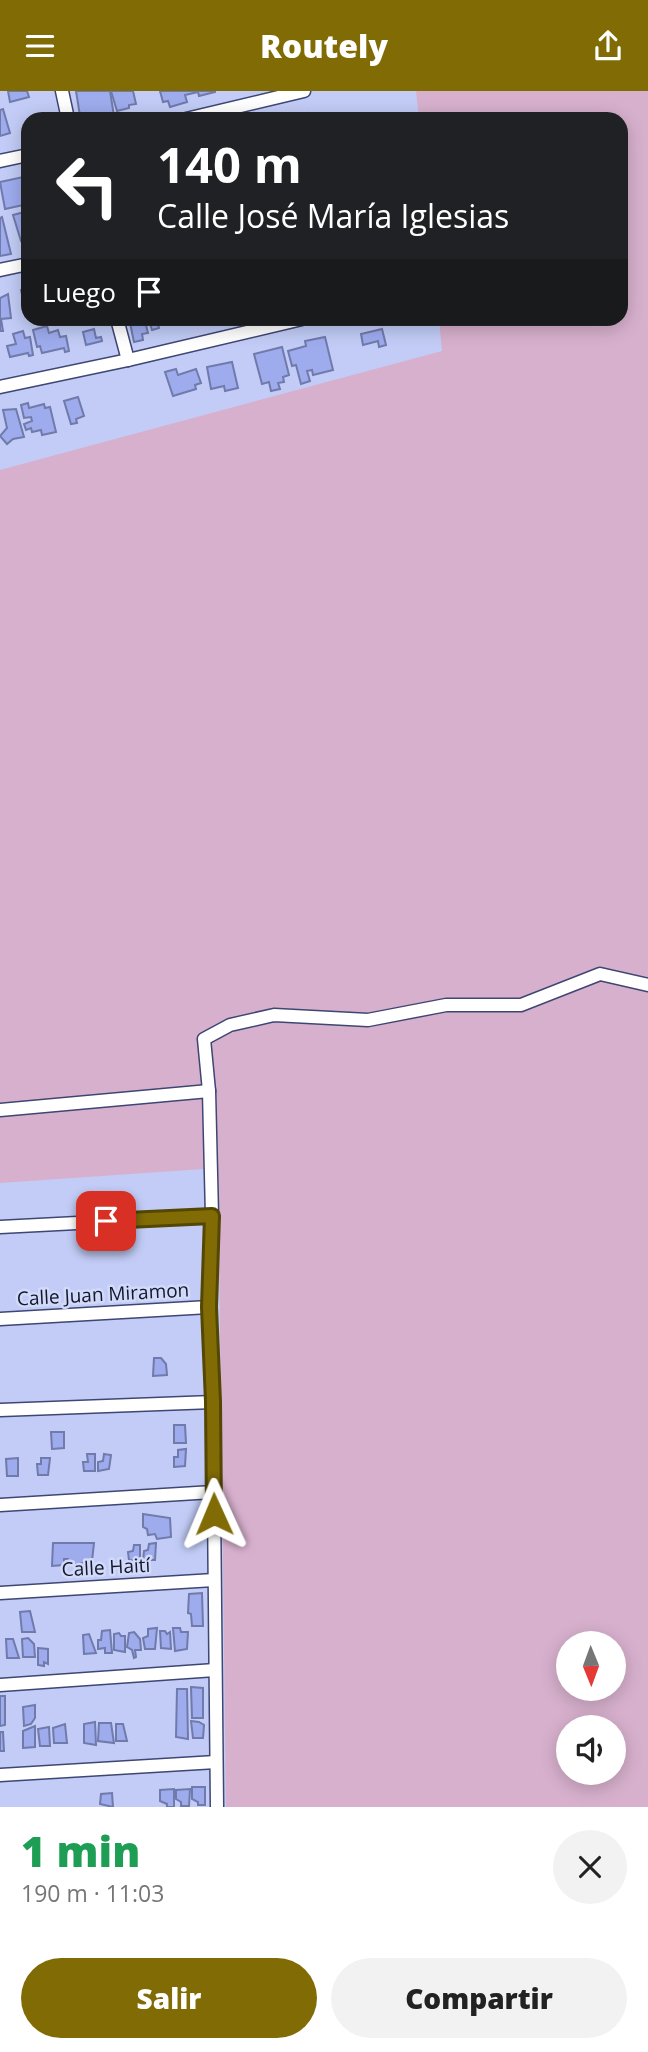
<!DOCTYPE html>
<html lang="es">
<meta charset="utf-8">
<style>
body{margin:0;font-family:"Open Sans",sans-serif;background:#f2f2f2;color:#222;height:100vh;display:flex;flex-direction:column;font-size:26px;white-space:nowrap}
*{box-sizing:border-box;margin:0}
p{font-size:23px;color:#767676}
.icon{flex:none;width:38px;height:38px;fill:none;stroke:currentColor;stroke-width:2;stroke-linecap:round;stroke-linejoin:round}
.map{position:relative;height:1716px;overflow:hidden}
.panel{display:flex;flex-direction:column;background:#fff;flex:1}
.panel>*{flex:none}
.banner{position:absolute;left:21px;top:21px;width:607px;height:214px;border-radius:21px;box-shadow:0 4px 18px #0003;background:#202124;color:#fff;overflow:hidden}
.needle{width:46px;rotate:179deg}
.buttons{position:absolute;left:556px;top:1540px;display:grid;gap:14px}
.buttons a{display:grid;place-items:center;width:70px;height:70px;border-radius:50%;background:#fff;box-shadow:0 4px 18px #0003;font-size:35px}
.pin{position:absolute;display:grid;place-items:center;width:60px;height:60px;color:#fff;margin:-30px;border-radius:14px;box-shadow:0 4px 10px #0006}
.me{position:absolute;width:77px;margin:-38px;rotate:359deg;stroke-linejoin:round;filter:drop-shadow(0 0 5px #0008)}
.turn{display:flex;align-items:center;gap:24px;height:147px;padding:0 21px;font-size:32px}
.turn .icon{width:91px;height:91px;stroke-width:2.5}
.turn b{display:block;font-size:49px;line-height:60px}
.then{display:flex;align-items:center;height:66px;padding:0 21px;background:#0003;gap:14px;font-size:26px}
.round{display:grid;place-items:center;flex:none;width:74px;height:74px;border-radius:37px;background:#f2f2f2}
.head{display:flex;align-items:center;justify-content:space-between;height:119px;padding:0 21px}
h1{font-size:42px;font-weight:800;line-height:52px;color:#1e9e55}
.primary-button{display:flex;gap:14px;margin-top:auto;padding:14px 21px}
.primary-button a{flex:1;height:80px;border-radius:42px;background:#816b05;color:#fff;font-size:28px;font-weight:800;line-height:80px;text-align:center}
.primary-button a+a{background:#f2f2f2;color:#222}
header{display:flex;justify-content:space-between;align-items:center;height:91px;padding:0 21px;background:#816b05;color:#fff;font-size:32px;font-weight:800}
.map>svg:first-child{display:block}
</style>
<header><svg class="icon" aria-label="menu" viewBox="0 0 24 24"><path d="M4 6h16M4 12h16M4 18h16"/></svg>Routely<svg class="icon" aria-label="share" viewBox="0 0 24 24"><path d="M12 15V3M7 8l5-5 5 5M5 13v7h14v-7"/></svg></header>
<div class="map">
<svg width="648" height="1716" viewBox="0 0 648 1716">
<rect width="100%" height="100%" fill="#c2ccf6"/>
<path fill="#d7b0cd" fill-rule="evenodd" d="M416 0H648V1716H226L218 1077 0 1092V379L442 260 439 228H621V28H419ZM569 1552H614V1598H569ZM569 1636H614V1682H569Z"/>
<g fill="#9eacee" stroke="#707aab" stroke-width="2">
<path d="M8 0H27L29 6 10 11Z"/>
<path d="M76 0H110L114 25 93 28H88V24L80 25Z"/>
<path d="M111 0H133L136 13 129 14V17L117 20Z"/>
<path d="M160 0H215V1L199 5 198 1 185 4 187 11 170 16 168 10 163 11Z"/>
<path d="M3 18 10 42 0 45V19Z"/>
<path d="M308 22 309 28H293L299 27 300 24Z"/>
<path d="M28 85V113L5 118 0 91Z"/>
<path d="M28 120V148L21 150 13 124Z"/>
<path d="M2 126 11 163 0 165V127Z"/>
<path d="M28 197V206L23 208 21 199Z"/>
<path d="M8 203 11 227 1 228 3 240H0V207Z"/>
<path d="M138 228H161V231L158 232 159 237 152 239 150 233 146 234 148 242 142 243 143 249 134 251 130 232 138 230Z"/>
<path d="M47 235 49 242 58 239 60 246 66 245 69 260 65 261 64 257 42 262 40 255 37 256 33 239Z"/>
<path d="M94 238 96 247 101 246 102 250 86 254 83 241Z"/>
<path d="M382 238 386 254 379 256 378 250 363 254 361 243Z"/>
<path d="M23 240 25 247 30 246 33 264 29 265 28 262 10 266 7 255 16 253 13 243Z"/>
<path d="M325 246 333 279 313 284 312 279 307 280 310 290 301 293 296 274 292 275 288 260 306 255 305 250Z"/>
<path d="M282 256 289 284 283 286 284 291 278 292 280 298 271 300 269 291 262 293 254 263Z"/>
<path d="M232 271 238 297 225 300 224 295 211 298 207 276Z"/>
<path d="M176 278 178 284 196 278 201 292 195 294 196 298 173 305 165 281Z"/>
<path d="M78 306 84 325 76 328 77 332 71 333 64 310Z"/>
<path d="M28 312 29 317 44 313 45 317 50 316 56 341 42 344 41 339 32 341 31 337 26 339 24 333 32 330 31 326 24 327 21 314Z"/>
<path d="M16 318 24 346 13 348 7 353 0 345 7 337 3 319Z"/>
<path d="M154 1267H161L166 1273 167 1284 153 1285Z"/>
<path d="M174 1334H185L186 1352H174Z"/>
<path d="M51 1341H64V1357L52 1358Z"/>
<path d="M186 1358 185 1375 174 1376V1366H178V1359Z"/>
<path d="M87 1363H95V1380H84L83 1371H88Z"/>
<path d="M104 1363 111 1364 109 1378 98 1380V1371L103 1370Z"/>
<path d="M18 1367V1385H7L6 1368Z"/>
<path d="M41 1367H50L48 1384H38L37 1373H41Z"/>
<path d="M143 1423 170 1427 171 1446 157 1448 155 1443 148 1444 147 1438 143 1436Z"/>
<path d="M53 1452H94L92 1470 79 1473H68V1468H64V1474L52 1475Z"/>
<path d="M156 1452 155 1469H143L144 1460 148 1459 149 1453Z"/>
<path d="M134 1454H140V1470L129 1469 128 1461 133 1460Z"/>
<path d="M202 1502 203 1535H192L191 1523 188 1522 189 1503Z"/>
<path d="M30 1520 35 1541H22L20 1521Z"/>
<path d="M157 1537 155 1558H145L143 1547 148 1545V1538Z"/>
<path d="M173 1537H180L181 1541H188L187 1558 175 1560Z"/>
<path d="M110 1539 112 1562H105V1557L98 1558V1549H101L102 1540Z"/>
<path d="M160 1540H165L167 1543 170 1541 171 1558 161 1557Z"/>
<path d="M134 1541 140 1548 141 1559H135L136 1566 134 1567 132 1559 127 1556 129 1542Z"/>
<path d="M119 1542 121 1545H125V1561L114 1559V1543Z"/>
<path d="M89 1543 96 1562 84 1563 83 1544Z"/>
<path d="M28 1547 34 1553 35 1566H23L22 1548Z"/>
<path d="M6 1548H13L19 1567H7Z"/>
<path d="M38 1557 48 1558V1573L44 1571V1575L38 1574Z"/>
<path d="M191 1596 203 1597V1627H192Z"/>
<path d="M177 1598H187L188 1648 176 1646Z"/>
<path d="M0 1605H5V1634L0 1635Z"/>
<path d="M35 1614V1627L31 1633 24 1635 23 1616Z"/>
<path d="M191 1630 199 1631 204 1634 203 1647H193Z"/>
<path d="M95 1631 96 1654 84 1652V1633Z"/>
<path d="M99 1632H111L114 1652 98 1650Z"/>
<path d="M65 1633 67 1652H54L53 1637Z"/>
<path d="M116 1633H123L127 1650H116Z"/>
<path d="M35 1635V1656L23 1657V1640Z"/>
<path d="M49 1636 50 1655H40L38 1638Z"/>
<path d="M0 1641H3L4 1660H0Z"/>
<path d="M192 1696H205V1714H198V1711L192 1708Z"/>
<path d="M174 1698V1716H167V1713L160 1710V1699Z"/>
<path d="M190 1698 189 1715H181V1711L176 1708V1699Z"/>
<path d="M112 1702 113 1716 100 1713 101 1703Z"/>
</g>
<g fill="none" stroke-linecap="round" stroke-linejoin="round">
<g stroke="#3e4673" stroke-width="15">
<g id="street">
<path d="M62 0 68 28"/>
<path d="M186 28 304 0"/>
<path d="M0 70 28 64"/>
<path d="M0 179 28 173"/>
<path d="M117 228 128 269"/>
<path d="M0 296 128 269 302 228"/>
<path d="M0 1019 209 1000"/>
<path d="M0 1136 212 1125"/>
<path d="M0 1228 209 1216"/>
<path d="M0 1319 213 1311"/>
<path d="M0 1414 213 1401"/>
<path d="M0 1502 214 1489"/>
<path d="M0 1594 215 1579"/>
<path d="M0 1684 216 1671"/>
<path d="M217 1716 213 1311 209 1216 212 1125 209 1000 204 948 230 934 274 924 368 929 446 914H521L600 883 648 894"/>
</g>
</g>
<use href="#street" stroke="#fff" stroke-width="12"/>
</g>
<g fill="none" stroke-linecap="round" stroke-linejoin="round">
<g stroke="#544603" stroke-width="18">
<path id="route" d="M106 1130 212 1125 209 1216 213 1311 214 1423"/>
</g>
<use href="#route" stroke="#816b05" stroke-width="12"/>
</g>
<g text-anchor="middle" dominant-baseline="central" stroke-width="5" stroke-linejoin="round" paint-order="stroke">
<g font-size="19" fill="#131729" stroke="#d2dafa">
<text transform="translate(103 1203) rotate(-3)">Calle Juan Miramon</text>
<text transform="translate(106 1476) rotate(-3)">Calle Haití</text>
</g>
</g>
</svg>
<div class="buttons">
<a><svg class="needle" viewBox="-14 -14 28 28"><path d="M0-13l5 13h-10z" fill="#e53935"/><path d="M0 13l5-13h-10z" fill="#767676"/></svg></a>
<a><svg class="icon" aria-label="sound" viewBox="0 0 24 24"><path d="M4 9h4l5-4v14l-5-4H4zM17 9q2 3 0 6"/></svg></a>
</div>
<div class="pin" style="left:106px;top:1130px;background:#d93025"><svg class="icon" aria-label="arrive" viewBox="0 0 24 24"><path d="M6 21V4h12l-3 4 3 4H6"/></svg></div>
<svg class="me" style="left:214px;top:1423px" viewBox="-20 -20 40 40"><path d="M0-17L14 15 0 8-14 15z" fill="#816b05" stroke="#fff" stroke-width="4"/></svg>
<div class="banner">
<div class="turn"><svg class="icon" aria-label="left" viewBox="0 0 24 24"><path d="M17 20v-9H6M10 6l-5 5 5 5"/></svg><div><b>140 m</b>Calle José María Iglesias</div></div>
<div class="then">Luego<svg class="icon" aria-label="arrive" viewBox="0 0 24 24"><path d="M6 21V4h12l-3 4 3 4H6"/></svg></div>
</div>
</div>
<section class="panel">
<div class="head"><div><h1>1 min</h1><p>190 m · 11:03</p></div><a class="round"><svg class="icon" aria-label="close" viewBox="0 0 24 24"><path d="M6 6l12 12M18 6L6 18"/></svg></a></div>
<div class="primary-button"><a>Salir</a><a>Compartir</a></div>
</section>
